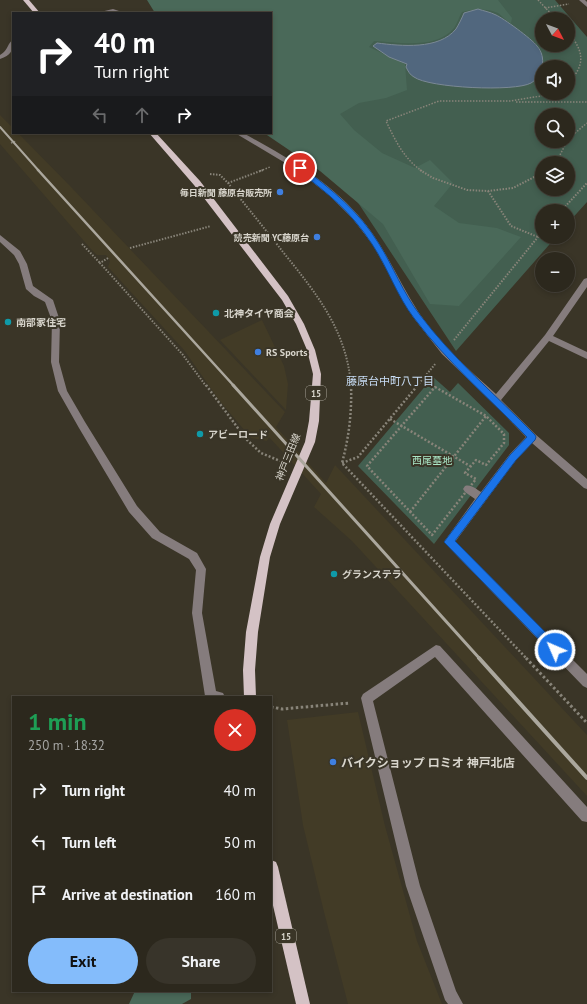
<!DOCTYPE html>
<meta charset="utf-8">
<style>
body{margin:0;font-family:"PT Sans","Noto Sans JP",sans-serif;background:#38342a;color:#f1f3f6;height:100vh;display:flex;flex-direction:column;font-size:15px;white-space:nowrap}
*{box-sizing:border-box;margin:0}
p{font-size:13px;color:#a6a6a4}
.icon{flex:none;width:22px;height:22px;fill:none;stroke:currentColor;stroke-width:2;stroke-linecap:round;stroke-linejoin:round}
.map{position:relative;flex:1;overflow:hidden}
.drawer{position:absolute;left:12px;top:696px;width:260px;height:296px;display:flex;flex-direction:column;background:#2c281d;border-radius:0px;box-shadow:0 2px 6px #0003,0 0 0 1px #48443b}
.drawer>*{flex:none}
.banner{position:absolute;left:12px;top:12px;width:260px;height:122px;border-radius:0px;box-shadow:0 2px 6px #0003,0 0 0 1px #48443b;background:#202124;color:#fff;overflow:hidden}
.needle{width:26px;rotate:131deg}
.buttons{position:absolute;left:535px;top:12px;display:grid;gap:8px}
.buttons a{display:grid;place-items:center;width:40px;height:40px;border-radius:50%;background:#2c281d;box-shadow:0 2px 6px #0003,0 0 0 1px #48443b;font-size:20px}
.pin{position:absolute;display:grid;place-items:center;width:34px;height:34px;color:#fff;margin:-17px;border:2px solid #fff;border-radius:50%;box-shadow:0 1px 4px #0007}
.me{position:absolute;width:44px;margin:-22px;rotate:315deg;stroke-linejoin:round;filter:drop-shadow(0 0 3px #0008)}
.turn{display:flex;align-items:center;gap:14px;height:84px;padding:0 16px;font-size:18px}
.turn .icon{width:52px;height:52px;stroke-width:2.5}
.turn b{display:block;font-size:28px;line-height:34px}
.lanes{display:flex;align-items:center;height:38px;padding:0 16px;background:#0003;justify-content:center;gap:20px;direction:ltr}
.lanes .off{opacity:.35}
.round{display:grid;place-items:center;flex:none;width:42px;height:42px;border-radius:21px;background:#38342a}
.head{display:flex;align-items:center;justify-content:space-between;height:68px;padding:0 16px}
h1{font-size:24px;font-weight:700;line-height:30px;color:#1e9e55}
.primary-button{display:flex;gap:8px;margin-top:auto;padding:8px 16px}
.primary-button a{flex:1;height:46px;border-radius:24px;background:#84bcfb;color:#111;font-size:16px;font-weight:700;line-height:46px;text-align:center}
.primary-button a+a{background:#38342a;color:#f1f3f6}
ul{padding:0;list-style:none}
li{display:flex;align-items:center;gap:12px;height:52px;padding:0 16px}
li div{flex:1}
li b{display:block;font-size:15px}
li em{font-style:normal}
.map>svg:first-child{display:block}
</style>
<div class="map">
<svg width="587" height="1004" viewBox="0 0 587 1004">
<rect width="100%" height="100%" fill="#3a3527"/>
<g fill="#423b26">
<path d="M0 115 13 128V133H18L71 187 285 412 276 427 326 483 335 465 587 735V796L352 541 314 507 321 494 269 437 267 441 251 438 219 400 184 350 108 267 110 261 106 255H97L90 248 0 144Z"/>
<path d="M262 320 284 366 288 384 286 410 220 340Z"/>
<path d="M358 712 385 826 417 941 442 1004H348L324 912 303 825 287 720Z"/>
</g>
<g fill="#435f50" fill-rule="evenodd">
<path d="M369 0H555L587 37V202L568 223V211H542V237H556L456 351 349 189 332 108 347 52ZM542 19H568V45H542ZM542 67H568V93H542ZM542 115H568V141H542ZM542 163H568V189H542Z"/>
<path d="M433 377 450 392 458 383 509 433V445L434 544 358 466Z"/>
</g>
<g fill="#4a6959">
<path d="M147 0H498L512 18 511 23C505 21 503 16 498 13 487 8 473 9 462 12 459 17 457 24 454 28 436 50 398 42 374 41L369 47 405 64 407 90 386 98 359 103 340 114 354 130 382 153 415 168 430 160 453 183 434 206 459 223 497 228 521 237 459 306 430 304 383 224 320 171 264 133H271V13H155Z"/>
<path d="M135 991H191V999L182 1004H129Z"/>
</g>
<path fill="#51677e" stroke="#7a8895" d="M478 9C484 11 490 12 496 15 503 18 532 39 537 46 547 57 543 76 531 83 515 92 429 88 414 77 410 75 408 71 406 67L407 64 389 57 373 46 377 43C401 46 439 50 456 29 459 24 462 18 464 13Z"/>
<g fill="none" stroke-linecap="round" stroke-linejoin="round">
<g stroke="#888479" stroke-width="1.5" stroke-dasharray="1.5 1.5" stroke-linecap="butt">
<path d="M538 0 556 19"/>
<path d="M545 8 569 4"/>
<path d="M568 32C584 51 586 65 568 83"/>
<path d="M516 102H587"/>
<path d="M568 139 587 123"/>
<path d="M11 143 16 141"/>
<path d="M556 163 567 141"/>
<path d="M260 171 270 167"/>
<path d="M422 171C404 159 395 140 386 121L439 101H510L541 96 549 93"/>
</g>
<g stroke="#888479" stroke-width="2" stroke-dasharray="1.5 1.5" stroke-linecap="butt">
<path d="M420 170 433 178 467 190 488 191 513 188 542 173"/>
<path d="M210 174 220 175 228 183C246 206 265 229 283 252 317 294 347 331 351 386"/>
<path d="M228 183 263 170"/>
<path d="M488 191 511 226 538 237"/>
<path d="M561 211 587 183"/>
<path d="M82 244 100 263"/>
<path d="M130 248 211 226"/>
<path d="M108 258 100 263 183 355 206 386"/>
<path d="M454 340 542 232"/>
<path d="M417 386 436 363"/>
</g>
<g stroke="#888479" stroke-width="2.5" stroke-dasharray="2 2" stroke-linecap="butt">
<path d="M206 385 246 439 261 453 285 463"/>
<path d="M351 385C352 412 349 437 342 463L527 659"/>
<path d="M435 387 486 416 504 434V443L486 465 476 460 465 473 476 479 432 535 367 466Z"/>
<path d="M390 419 470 466"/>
<path d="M342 463 358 457 418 385"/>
<path d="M410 512 486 416"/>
</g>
<g stroke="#888479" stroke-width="3" stroke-dasharray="2.5 2.5" stroke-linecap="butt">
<path d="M526 658 587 723"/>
<path d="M271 707 282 709 350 703"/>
</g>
<g fill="#857c7d" fill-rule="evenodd">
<path d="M579 0H585L587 2V7Z"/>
<path d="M113 9 125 13H96Z"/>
<path d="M13 40C13 51 11 55 0 59V55C9 50 7 43 13 40Z"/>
<path d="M235 133H243C285 156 326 179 358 215 384 244 398 281 419 313 440 344 468 369 496 394L545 335 584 279 587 278V287L553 336 587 352V359L549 341 501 400 535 434 587 479V489L584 488 532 443 516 460 455 542 587 674V688L583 686 444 542 475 499 465 492 463 489 465 486C471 484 476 489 481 492L510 454 526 437 493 403 442 354 413 317 373 245 353 219 330 196 297 170Z"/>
<path d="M0 235 20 251 27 264 33 286 53 300 60 321 59 362 67 391 85 422 137 506 160 532 197 553 206 569 202 613 216 691 223 693 225 697 205 696 192 613 196 570 189 559 152 538 129 512 79 428 58 391 51 362 52 321 45 302 34 296 26 289 19 264 14 255 0 242Z"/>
<path d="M436 645 440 646 587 807V822L582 821 435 657 373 701 420 886 456 991 463 1004H448L445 1000 406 886 361 698 363 694Z"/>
</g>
<g fill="#d4c2c5" fill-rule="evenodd">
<path d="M23 0H29L40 13H34Z"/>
<path d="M149 133H156L200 181 288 296 304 324 315 350 321 374 319 421 315 442 280 524 270 557 258 632 255 670 256 697H244L243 670 246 632 260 557 270 524 305 442 309 421 313 374 307 350 296 324 282 300 194 185Z"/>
<path d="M271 860 276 862 278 867 310 1004H296L271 897Z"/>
</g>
<path stroke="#aba79d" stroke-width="2" d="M0 127 39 171"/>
<path stroke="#aba79d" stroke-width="2.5" d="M38 170 234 386"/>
<path stroke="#aba79d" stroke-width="3" d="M233 385 480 659"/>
<path stroke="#aba79d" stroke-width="4" d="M479 658 587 778"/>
</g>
<path fill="#1a73e8" stroke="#114b97" d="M297 167H302C332 190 359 211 379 244 393 266 403 293 420 315 453 359 496 395 535 435L536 437 535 440 516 460 455 541 559 646 560 650 559 653 555 655 552 653 444 542 510 455 527 437C489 398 447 362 414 318 397 296 388 268 372 244 351 212 328 193 297 170Z"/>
<g fill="#3f7fe0" stroke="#3a3527" stroke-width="1.5">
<circle cx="280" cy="192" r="4"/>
<circle cx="317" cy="237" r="4"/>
<circle cx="258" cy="352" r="4"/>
<circle cx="333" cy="762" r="4"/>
</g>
<g fill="#0f9aa8" stroke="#3a3527" stroke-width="1.5">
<circle cx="216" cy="313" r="4"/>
<circle cx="8" cy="322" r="4"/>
<circle cx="200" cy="434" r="4"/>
<circle cx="334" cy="574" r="4"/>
</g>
<g text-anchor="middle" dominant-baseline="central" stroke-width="4" stroke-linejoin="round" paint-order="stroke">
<g font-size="9" font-weight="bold" fill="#d8d5cc" stroke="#3a3527" text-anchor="end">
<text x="272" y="192">毎日新聞 藤原台販売所</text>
<text x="309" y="237">読売新聞 YC藤原台</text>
</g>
<g fill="#3a3527" stroke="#a9a59a" stroke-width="1">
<rect x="306" y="386" width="20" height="14" rx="3"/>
<rect x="276" y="929" width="20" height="14" rx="3"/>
</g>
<g font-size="9" font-weight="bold" fill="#d8d5cc">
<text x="316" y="393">15</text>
<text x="286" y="936">15</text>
</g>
<g font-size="10" font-weight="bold" fill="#d8d5cc" stroke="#3a3527" text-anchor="start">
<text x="224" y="313">北神タイヤ商会</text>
<text x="16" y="322">南部家住宅</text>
<text x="266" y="352">RS Sports</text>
<text x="208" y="434">アビーロード</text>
<text x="342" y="574">グランステラ</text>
</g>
<g font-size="10" fill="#d8d5cc" stroke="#3a3527">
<text transform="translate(288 457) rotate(-68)">神戸三田線</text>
</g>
<g font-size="10" fill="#abe8c8" stroke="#3a3527">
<text x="432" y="460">西尾墓地</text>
</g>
<g font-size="11" fill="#c8ddf5" stroke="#3a3527">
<text x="390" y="381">藤原台中町八丁目</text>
</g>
<g font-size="12" font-weight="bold" fill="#d8d5cc" stroke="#3a3527" text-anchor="start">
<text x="341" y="762">バイクショップ ロミオ 神戸北店</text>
</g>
</g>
</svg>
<div class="buttons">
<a><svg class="needle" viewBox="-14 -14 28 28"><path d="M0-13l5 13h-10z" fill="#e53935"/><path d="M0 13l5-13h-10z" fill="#a6a6a4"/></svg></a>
<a><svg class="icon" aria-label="sound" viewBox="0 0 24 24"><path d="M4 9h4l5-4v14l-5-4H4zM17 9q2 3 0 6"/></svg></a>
<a><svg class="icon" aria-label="search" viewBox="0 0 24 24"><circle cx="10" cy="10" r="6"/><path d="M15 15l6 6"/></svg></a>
<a><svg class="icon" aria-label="layers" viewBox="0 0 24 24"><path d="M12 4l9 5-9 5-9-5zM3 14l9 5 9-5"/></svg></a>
<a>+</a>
<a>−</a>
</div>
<div class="pin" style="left:300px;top:168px;background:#d93025"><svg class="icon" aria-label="arrive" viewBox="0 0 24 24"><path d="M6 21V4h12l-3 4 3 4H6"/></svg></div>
<svg class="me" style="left:555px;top:650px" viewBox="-20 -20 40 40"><circle r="17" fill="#1a73e8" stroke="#fff" stroke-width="3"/><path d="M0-11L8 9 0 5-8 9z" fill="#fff"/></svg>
<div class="banner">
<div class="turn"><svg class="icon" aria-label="right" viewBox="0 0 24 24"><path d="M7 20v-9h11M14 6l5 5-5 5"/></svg><div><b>40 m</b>Turn right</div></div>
<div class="lanes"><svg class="icon off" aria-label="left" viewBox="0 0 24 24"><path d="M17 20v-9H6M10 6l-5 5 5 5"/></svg><svg class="icon off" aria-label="ahead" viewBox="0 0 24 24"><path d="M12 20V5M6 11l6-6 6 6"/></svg><svg class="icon" aria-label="right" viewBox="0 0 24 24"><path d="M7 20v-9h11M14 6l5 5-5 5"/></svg></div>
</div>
<section class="drawer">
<div class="head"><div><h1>1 min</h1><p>250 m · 18:32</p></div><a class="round" style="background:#d93025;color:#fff"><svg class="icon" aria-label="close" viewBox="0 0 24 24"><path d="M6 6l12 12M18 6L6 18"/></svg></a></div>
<ul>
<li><svg class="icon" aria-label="right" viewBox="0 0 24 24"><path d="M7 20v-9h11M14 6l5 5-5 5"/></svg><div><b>Turn right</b></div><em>40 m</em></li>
<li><svg class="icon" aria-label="left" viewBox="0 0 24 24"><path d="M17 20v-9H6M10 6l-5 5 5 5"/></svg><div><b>Turn left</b></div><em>50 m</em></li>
<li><svg class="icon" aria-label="arrive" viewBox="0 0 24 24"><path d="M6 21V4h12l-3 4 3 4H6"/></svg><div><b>Arrive at destination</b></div><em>160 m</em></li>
</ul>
<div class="primary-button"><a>Exit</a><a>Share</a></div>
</section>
</div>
